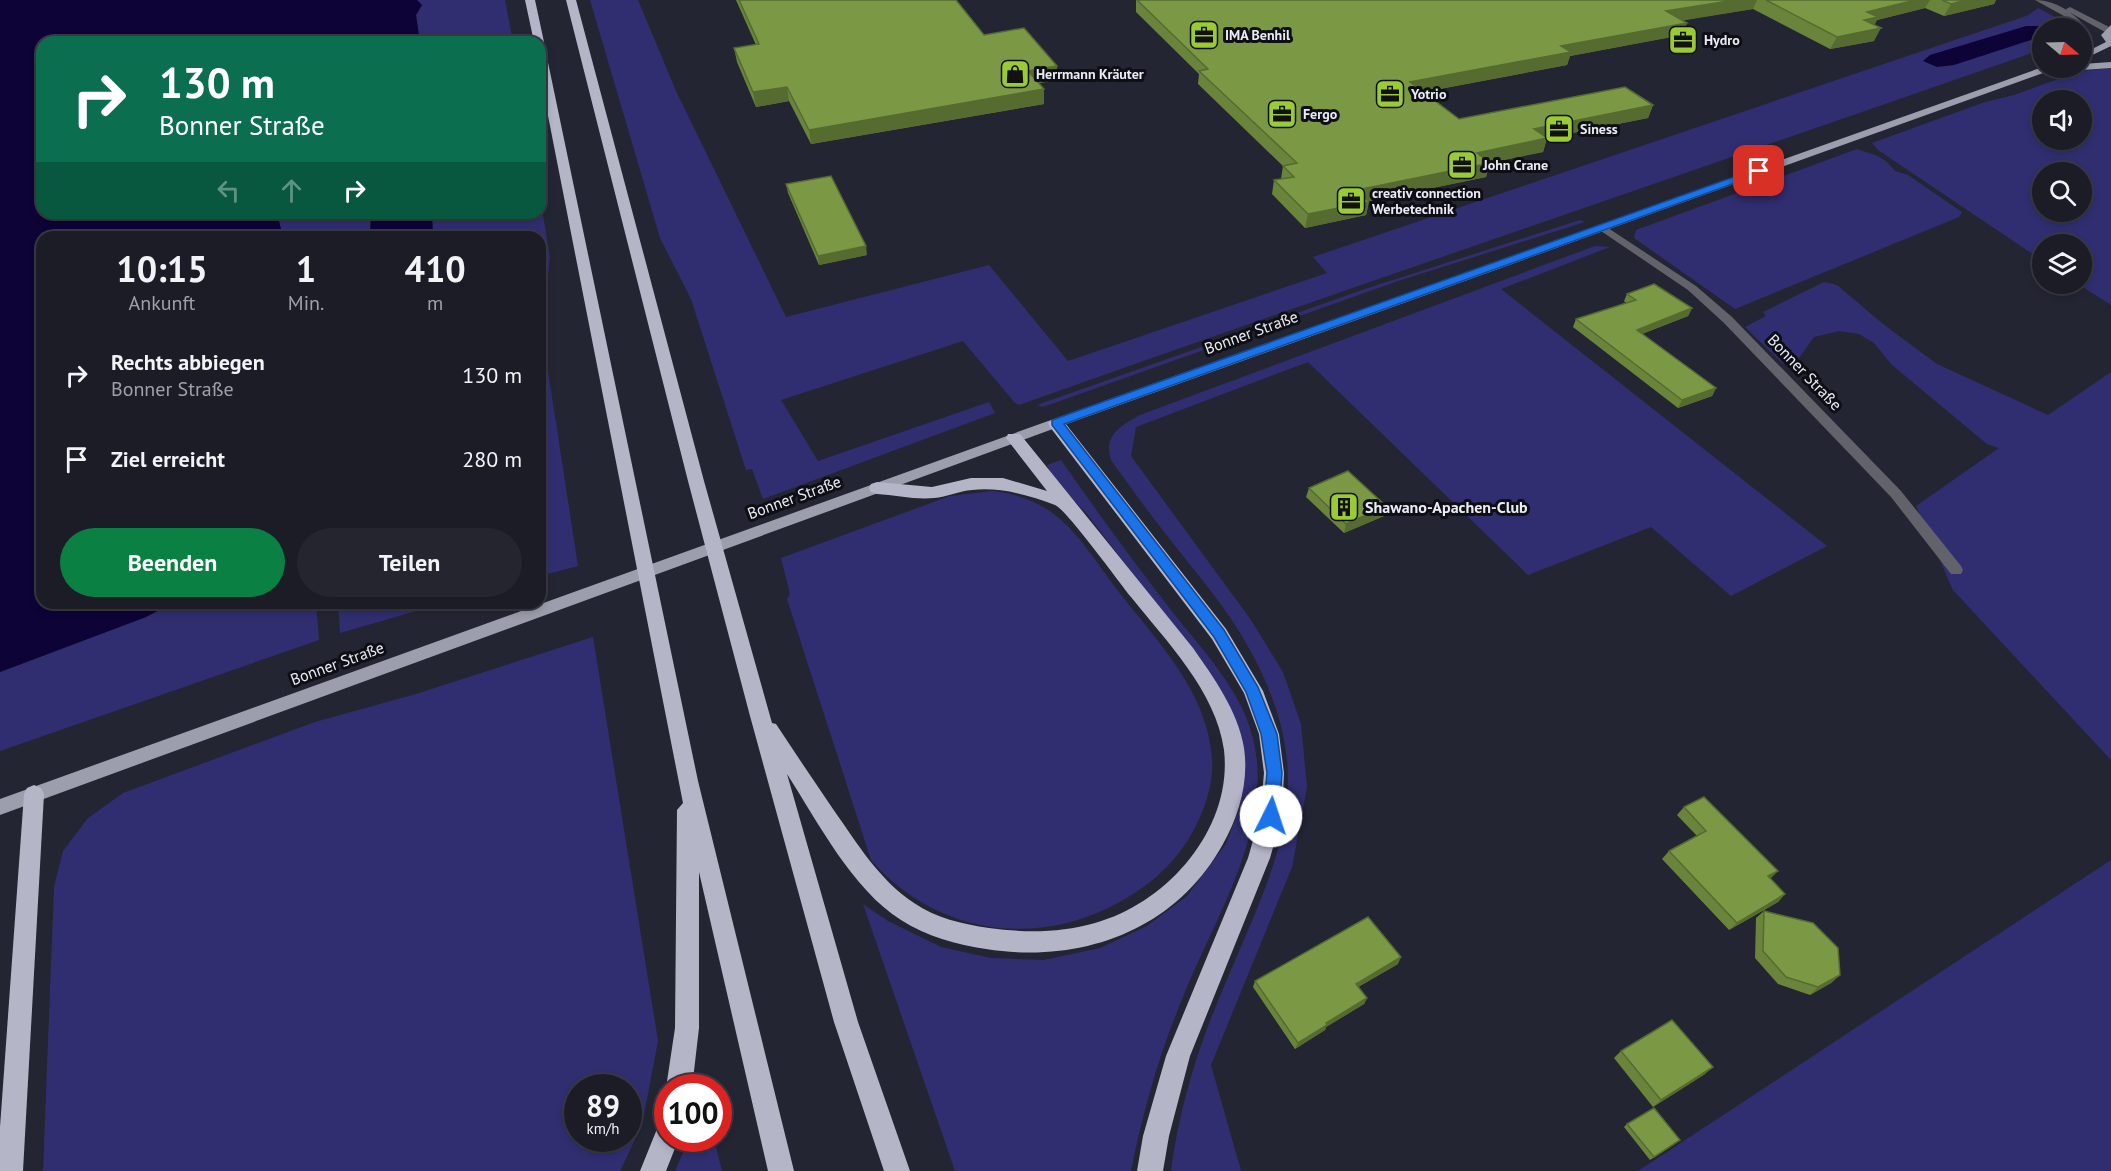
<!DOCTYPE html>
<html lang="de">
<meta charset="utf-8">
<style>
body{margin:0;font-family:"PT Sans",sans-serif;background:#24252e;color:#f1f3f6;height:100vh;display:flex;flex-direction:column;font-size:22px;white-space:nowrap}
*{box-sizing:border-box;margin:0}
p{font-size:20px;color:#a0a1a7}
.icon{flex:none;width:33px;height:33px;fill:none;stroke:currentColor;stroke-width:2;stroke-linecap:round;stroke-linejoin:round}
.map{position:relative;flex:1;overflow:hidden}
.side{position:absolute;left:36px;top:231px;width:510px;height:378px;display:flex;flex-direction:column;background:#1b1c26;border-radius:18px;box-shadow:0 3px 9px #0003,0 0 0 2px #393a43}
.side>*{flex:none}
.guide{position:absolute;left:36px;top:36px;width:510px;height:183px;border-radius:18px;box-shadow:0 3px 9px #0003,0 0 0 2px #393a43;background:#0b6e4f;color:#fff;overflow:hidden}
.needle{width:39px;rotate:109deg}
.tools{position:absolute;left:2032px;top:18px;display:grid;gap:12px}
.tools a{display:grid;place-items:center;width:60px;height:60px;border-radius:50%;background:#1b1c26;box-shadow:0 3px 9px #0003,0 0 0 2px #393a43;font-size:30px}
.speed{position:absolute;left:564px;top:1074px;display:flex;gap:12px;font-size:30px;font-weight:700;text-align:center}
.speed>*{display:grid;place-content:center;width:78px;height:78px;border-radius:50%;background:#1b1c26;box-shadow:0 3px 9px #0003,0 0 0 2px #393a43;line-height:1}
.speed small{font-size:15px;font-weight:400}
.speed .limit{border:9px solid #d22;background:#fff;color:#111}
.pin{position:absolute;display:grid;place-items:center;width:51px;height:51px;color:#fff;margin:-26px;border-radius:12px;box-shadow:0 3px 9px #0006}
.me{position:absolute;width:66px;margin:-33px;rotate:4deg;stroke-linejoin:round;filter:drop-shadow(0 0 4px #0008)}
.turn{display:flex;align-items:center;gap:21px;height:126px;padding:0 24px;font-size:27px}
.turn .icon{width:78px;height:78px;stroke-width:2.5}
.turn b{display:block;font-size:42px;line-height:51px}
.lanes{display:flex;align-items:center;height:57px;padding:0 24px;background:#0003;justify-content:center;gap:30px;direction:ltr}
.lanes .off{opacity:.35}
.eta{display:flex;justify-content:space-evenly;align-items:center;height:102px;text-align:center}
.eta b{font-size:36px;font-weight:800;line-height:42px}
.button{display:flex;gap:12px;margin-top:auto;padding:12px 24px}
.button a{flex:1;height:69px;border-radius:36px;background:#0b8043;color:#fff;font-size:24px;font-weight:800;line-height:69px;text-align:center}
.button a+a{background:#24252e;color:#f1f3f6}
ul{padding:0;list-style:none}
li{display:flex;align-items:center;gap:18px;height:84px;padding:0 24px}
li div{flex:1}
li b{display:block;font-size:22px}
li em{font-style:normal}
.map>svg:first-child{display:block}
</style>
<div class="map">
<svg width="2111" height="1171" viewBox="0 0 2111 1171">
<rect width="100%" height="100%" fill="#242533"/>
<g fill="#302e70" fill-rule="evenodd">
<path d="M417 0H505L513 42H412L419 36 416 15 422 5Z"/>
<path d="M590 0H638L676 91 786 317 989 265 1068 361 1327 273 1313 257 2029 15 2038 8 2057 18 2065 28H2043V49C1702 168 1360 284 1019 405L1015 403 963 341 781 400 818 461 989 402 995 413 763 499 752 469 746 470 691 299 660 238Z"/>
<path d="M2111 68V305L2078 284H2082V244H2043V261L1878 150 1872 143 1985 102 2014 95 2080 71ZM2043 100H2082V140H2043ZM2043 172H2082V212H2043Z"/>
<path d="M1857 149 1878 156 1887 162 1895 171 1908 175 1962 212 1959 217 1735 309 1634 238 1636 230Z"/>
<path d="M540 197 550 257 542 332 578 566 540 576V237H433L432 213H540Z"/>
<path d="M277 213H371L370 237H283Z"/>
<path d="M1580 220 1585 222 1398 281 1043 407 1037 405 1365 289Z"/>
<path d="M1595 246 1610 247 1501 289 1827 546 1731 596 1651 527 1528 575 1308 362 1136 427 1131 456 1251 620 1283 672 1301 724 1307 787 1292 867 1211 1065 1241 1171H1171C1179 1108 1198 1047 1223 989 1276 862 1324 785 1250 650 1227 607 1195 572 1165 533 1146 509 1129 485 1111 460 1103 436 1120 426 1140 415Z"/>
<path d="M1824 282 1837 285 1883 324 1937 364 2048 415 2111 372V760L1953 590 1916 506 1999 448 1987 444 1892 365 1874 343 1859 334 1839 331 1814 337 1799 358 1783 364 1745 327 1766 316 1763 312Z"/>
<path d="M1061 460C1098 513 1135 564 1174 614 1198 644 1223 671 1241 706 1290 804 1219 907 1183 997 1159 1054 1143 1111 1131 1171H955L863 904 888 921 941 947 991 958 1044 960 1100 948 1147 926 1187 896 1226 844 1238 812 1243 787 1213 678 1087 514 1053 478 1047 465Z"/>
<path d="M993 491C1061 499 1080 541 1118 591 1157 641 1208 692 1212 759 1214 787 1202 817 1188 840 1170 868 1147 887 1118 903 1033 949 935 933 871 860L787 599 790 594 781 558 950 496Z"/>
<path d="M173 603H316L319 640 0 751V672L146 617Z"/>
<path d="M338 603H444L340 633Z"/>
<path d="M593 637 658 1041 642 1125 620 1171H43L54 887 63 851 88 818 123 793 315 722 416 694ZM578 1088H628V1138H578Z"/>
<path d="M2111 860V1171H1638Z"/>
<path d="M689 1139H714L722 1171H675Z"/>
</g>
<g fill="#0d0337">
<path d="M0 0H417L422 5 416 15 419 36 412 42H42V213H277L283 237H42V603H173L146 617 0 672Z"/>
<path d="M2026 26H2053L2056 28H2043V36L1954 65 1937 67 1923 61 1930 55Z"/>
<path d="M371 213H432L433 237H370Z"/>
</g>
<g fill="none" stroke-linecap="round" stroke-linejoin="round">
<path fill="#62626a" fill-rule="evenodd" d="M1602 224 1696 286 1732 317 1901 491 1961 566 1963 570 1961 574H1951L1891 497 1724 323 1688 290 1598 229 1597 227Z"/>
<g fill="#62626a" fill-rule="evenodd">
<path d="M2035 0C2058 0 2081 17 2092 37L2085 48 2082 49V28H2078L2064 16Z"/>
<path d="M2070 7 2111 28V32H2105L2067 11 2066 9Z"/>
</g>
<g fill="#9c9ead" fill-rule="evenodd">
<path d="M2111 25V46L2082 60V54L2106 42 2101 35Z"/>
<path d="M2111 62V68L2082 70 2078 68H2082V64Z"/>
<path d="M2040 68H2075L2071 71 2046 72 1061 426 0 815V799L1051 420Z"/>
</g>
<g fill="#b4b6c8" fill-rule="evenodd">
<path d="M525 0H535L544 42 540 45 545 48 698 781 794 1171H768L699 872V1028L692 1088H668V1090L666 1088 675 1028 677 810 683 803 540 75V42H534Z"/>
<path d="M566 0H576L704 481 772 723 776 724C795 753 814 781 833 809 857 843 879 880 914 903 936 918 962 924 989 928 1025 933 1060 933 1095 923 1168 903 1233 828 1224 750 1216 691 1166 641 1131 597 1119 582 1066 509 1055 505 1029 495 1000 487 972 490 959 491 947 497 934 498 916 500 895 495 877 494L871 492 869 488 871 484 877 482 932 487 971 478H1003L1047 491 1006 438 1008 434H1020L1193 648C1214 678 1238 711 1244 748 1249 781 1239 816 1223 844 1175 931 1081 964 986 949 957 945 926 936 901 920 852 889 818 822 787 774L858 1022 910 1171H884L834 1022 750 716 688 481Z"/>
<path d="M1056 418 1062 419 1226 629 1263 691 1279 734 1284 773 1282 816 1270 858 1190 1056 1169 1136 1163 1171H1137L1143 1136 1166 1056 1248 858 1260 816 1264 773 1259 734 1244 693 1212 639 1050 427 1048 423Z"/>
<path d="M34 785 41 788 44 794 23 1171H0V1127L24 794 27 788Z"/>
<path d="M668 1120V1138H679L666 1171H640L659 1124Z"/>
</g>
</g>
<g fill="#6a843b">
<path d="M736 0H956L984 35 1057 66V80L1039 83 1044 89V104L811 144 789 101 756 107 737 62 734 48 756 45Z"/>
<path d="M1136 0H1996L1994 4 1944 16 1925 8 1877 20 1874 25V41L1830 49 1753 9 1682 20 1687 23 1682 35 1570 56 1567 65 1424 92 1459 119 1653 105 1648 118 1547 138 1543 152 1489 163 1486 177 1369 201 1366 215 1305 228 1272 194 1274 180 1281 179 1283 166 1198 84 1199 74 1136 12Z"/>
<path d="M786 184 867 255 819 265 788 193Z"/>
<path d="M1627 294 1692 308 1688 316 1642 334 1716 388 1712 396 1678 408 1573 327 1576 319 1626 303 1624 301Z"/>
<path d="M1309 488 1386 506 1384 516 1344 533 1306 497Z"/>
<path d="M1684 807 1771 879 1785 894 1778 902 1729 930 1662 859 1669 851 1697 836 1677 815Z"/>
<path d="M1764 911 1840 975 1831 983 1810 995 1778 984 1755 958 1756 918Z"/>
<path d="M1398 964 1358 987 1367 998 1364 1004 1326 1027 1325 1030 1295 1049 1253 987 1255 981Z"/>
<path d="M1621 1051 1705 1074 1653 1107 1614 1058Z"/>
<path d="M1627 1124 1680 1140 1650 1160 1624 1127Z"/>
</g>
<g fill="#566b30">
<path d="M1735 0H1757L1753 9 1662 24 1666 11Z"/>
<path d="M1915 0H1930L1925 8 1877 20 1872 30 1881 28 1874 41 1830 49 1837 37 1867 12Z"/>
<path d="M1966 0H1996L1994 4 1944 16 1951 4Z"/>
<path d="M1687 23 1682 35 1570 56 1567 65 1407 95 1410 82 1561 46Z"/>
<path d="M1057 66V80L1029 85 1028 71Z"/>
<path d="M787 87 789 101 756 107 753 92Z"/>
<path d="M1044 89V104L811 144 809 130Z"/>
<path d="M1653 105 1648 118 1547 138 1543 152 1473 166 1477 153 1534 129Z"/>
<path d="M1490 163 1486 177 1354 204 1357 190Z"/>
<path d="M1369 202 1366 215 1305 228 1308 214Z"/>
<path d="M866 246 867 255 819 265 818 256Z"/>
<path d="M1692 308 1688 316 1634 337 1637 330Z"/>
<path d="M1716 388 1712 396 1678 408 1682 400Z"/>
<path d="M1386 506 1384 516 1344 533 1346 524Z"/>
<path d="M1778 871 1770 879 1768 876Z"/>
<path d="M1785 894 1778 902 1729 930 1737 923Z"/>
<path d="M1401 957 1398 964 1353 990 1356 984Z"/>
<path d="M1840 975 1831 983 1810 995 1818 987Z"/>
<path d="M1367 998 1364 1004 1326 1027 1325 1030 1295 1049 1298 1043 1326 1023Z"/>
<path d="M1713 1067 1705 1074 1653 1107 1661 1100Z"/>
</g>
<g fill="#7b9945" stroke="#566b30" stroke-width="1.5">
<path d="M739 0H956L984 35 1024 28 1057 66 1028 71 1044 89 809 130 787 87 753 92 734 48 759 44Z"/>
<path d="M1137 0H1735L1666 11 1687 23 1561 46 1571 52 1410 82 1459 119 1625 87 1653 105 1534 129 1547 138 1477 153 1490 163 1357 190 1369 202 1308 214 1274 180 1294 177 1283 166 1297 163 1199 71 1208 69Z"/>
<path d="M1766 0H1915L1867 12 1878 17 1864 20 1881 28 1837 37Z"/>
<path d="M1942 0H1966L1951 4Z"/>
<path d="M831 176 866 246 818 256 786 184Z"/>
<path d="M1654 284 1692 308 1637 330 1716 388 1682 400 1576 319 1636 300 1627 294Z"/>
<path d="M1348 471 1386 506 1346 524 1309 488Z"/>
<path d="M1704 797 1778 871 1768 876 1785 894 1737 923 1669 851 1706 831 1684 807Z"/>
<path d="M1764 911 1813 923 1838 948 1840 975 1818 987 1786 977 1763 951Z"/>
<path d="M1368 917 1401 957 1356 984 1367 998 1326 1023 1327 1025 1298 1043 1255 981Z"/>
<path d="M1672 1020 1713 1067 1661 1100 1621 1051Z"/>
<path d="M1654 1108 1680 1140 1654 1157 1627 1124Z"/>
</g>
<path fill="#1a73e8" stroke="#114b97" stroke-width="1.5" d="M1759 168 1763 169V173L1064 424 1224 630 1258 687 1277 734 1282 773 1279 816 1277 821 1271 823 1265 821 1263 816 1267 773 1261 734 1246 692 1214 637 1052 425V420Z"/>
<defs>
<g id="office-square" transform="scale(1.5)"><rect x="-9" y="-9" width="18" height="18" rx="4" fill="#9acb34" stroke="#0e0f15"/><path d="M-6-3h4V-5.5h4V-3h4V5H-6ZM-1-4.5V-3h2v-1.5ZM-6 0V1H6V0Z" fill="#111"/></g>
<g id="shop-square" transform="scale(1.5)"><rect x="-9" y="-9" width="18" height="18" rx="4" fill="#9acb34" stroke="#0e0f15"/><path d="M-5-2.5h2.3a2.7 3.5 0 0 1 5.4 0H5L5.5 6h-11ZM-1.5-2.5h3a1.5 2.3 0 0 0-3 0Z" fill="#111"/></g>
<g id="building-square" transform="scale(1.5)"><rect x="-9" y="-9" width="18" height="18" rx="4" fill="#9acb34" stroke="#0e0f15"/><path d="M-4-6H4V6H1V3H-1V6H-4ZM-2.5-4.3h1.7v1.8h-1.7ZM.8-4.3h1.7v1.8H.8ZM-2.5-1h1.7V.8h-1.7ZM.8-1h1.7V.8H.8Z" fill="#111"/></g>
</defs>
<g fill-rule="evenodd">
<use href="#office-square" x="1204" y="35"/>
<use href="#office-square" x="1683" y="40"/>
<use href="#shop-square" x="1015" y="74"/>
<use href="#office-square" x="1390" y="94"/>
<use href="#office-square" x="1282" y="114"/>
<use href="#office-square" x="1559" y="129"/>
<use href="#office-square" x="1462" y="165"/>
<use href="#office-square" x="1351" y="201"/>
<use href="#building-square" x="1344" y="507"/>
</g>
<g text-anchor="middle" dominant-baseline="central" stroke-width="6" stroke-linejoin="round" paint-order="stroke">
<g font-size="14" font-weight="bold" fill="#eaebf5" stroke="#0e0f15" text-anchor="start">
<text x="1225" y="35">IMA Benhil</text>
<text x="1704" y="40">Hydro</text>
<text x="1036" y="74">Herrmann Kräuter</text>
<text x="1411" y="94">Yotrio</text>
<text x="1303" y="114">Fergo</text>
<text x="1580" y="129">Siness</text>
<text x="1483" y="165">John Crane</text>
<text x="1372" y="193">creativ connection<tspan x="1372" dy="16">Werbetechnik</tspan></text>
</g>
<g font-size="16" fill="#eaebf5" stroke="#0e0f15">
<text transform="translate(1251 332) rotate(-20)">Bonner Straße</text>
<text transform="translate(1805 372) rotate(46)">Bonner Straße</text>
<text transform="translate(794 497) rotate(-20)">Bonner Straße</text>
<text transform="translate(337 663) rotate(-20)">Bonner Straße</text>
</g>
<g font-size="16" font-weight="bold" fill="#eaebf5" stroke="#0e0f15" text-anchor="start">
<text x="1365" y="507">Shawano-Apachen-Club</text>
</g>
</g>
</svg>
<div class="tools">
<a><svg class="needle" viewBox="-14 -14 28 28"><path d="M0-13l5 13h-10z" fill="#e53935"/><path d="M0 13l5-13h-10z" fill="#a0a1a7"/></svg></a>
<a><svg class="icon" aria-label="sound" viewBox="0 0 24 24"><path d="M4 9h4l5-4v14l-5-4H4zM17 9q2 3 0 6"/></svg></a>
<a><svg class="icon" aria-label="search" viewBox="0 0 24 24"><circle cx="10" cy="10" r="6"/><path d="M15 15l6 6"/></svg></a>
<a><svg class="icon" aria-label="layers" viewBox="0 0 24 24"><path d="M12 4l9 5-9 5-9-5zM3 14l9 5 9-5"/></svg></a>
</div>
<div class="speed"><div>89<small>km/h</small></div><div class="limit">100</div></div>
<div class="pin" style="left:1759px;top:171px;background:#d93025"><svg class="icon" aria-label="arrive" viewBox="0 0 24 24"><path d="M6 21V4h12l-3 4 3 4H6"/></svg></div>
<svg class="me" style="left:1271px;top:816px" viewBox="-20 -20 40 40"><circle r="19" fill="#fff"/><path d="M0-13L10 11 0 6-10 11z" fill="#1a73e8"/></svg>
<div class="guide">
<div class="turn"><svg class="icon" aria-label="right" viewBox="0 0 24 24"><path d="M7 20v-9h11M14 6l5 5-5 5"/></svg><div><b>130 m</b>Bonner Straße</div></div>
<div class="lanes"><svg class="icon off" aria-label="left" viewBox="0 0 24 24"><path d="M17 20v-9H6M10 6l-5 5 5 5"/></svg><svg class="icon off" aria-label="ahead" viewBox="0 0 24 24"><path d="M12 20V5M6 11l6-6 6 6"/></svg><svg class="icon" aria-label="right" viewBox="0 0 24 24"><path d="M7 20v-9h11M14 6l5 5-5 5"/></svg></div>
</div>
<section class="side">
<div class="eta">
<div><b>10:15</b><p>Ankunft</p></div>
<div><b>1</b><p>Min.</p></div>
<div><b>410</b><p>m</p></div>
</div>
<ul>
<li><svg class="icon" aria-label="right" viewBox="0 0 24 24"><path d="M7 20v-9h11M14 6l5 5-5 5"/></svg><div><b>Rechts abbiegen</b><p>Bonner Straße</p></div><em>130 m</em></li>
<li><svg class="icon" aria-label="arrive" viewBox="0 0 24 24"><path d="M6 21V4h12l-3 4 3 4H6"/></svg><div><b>Ziel erreicht</b></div><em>280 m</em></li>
</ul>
<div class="button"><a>Beenden</a><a>Teilen</a></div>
</section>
</div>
